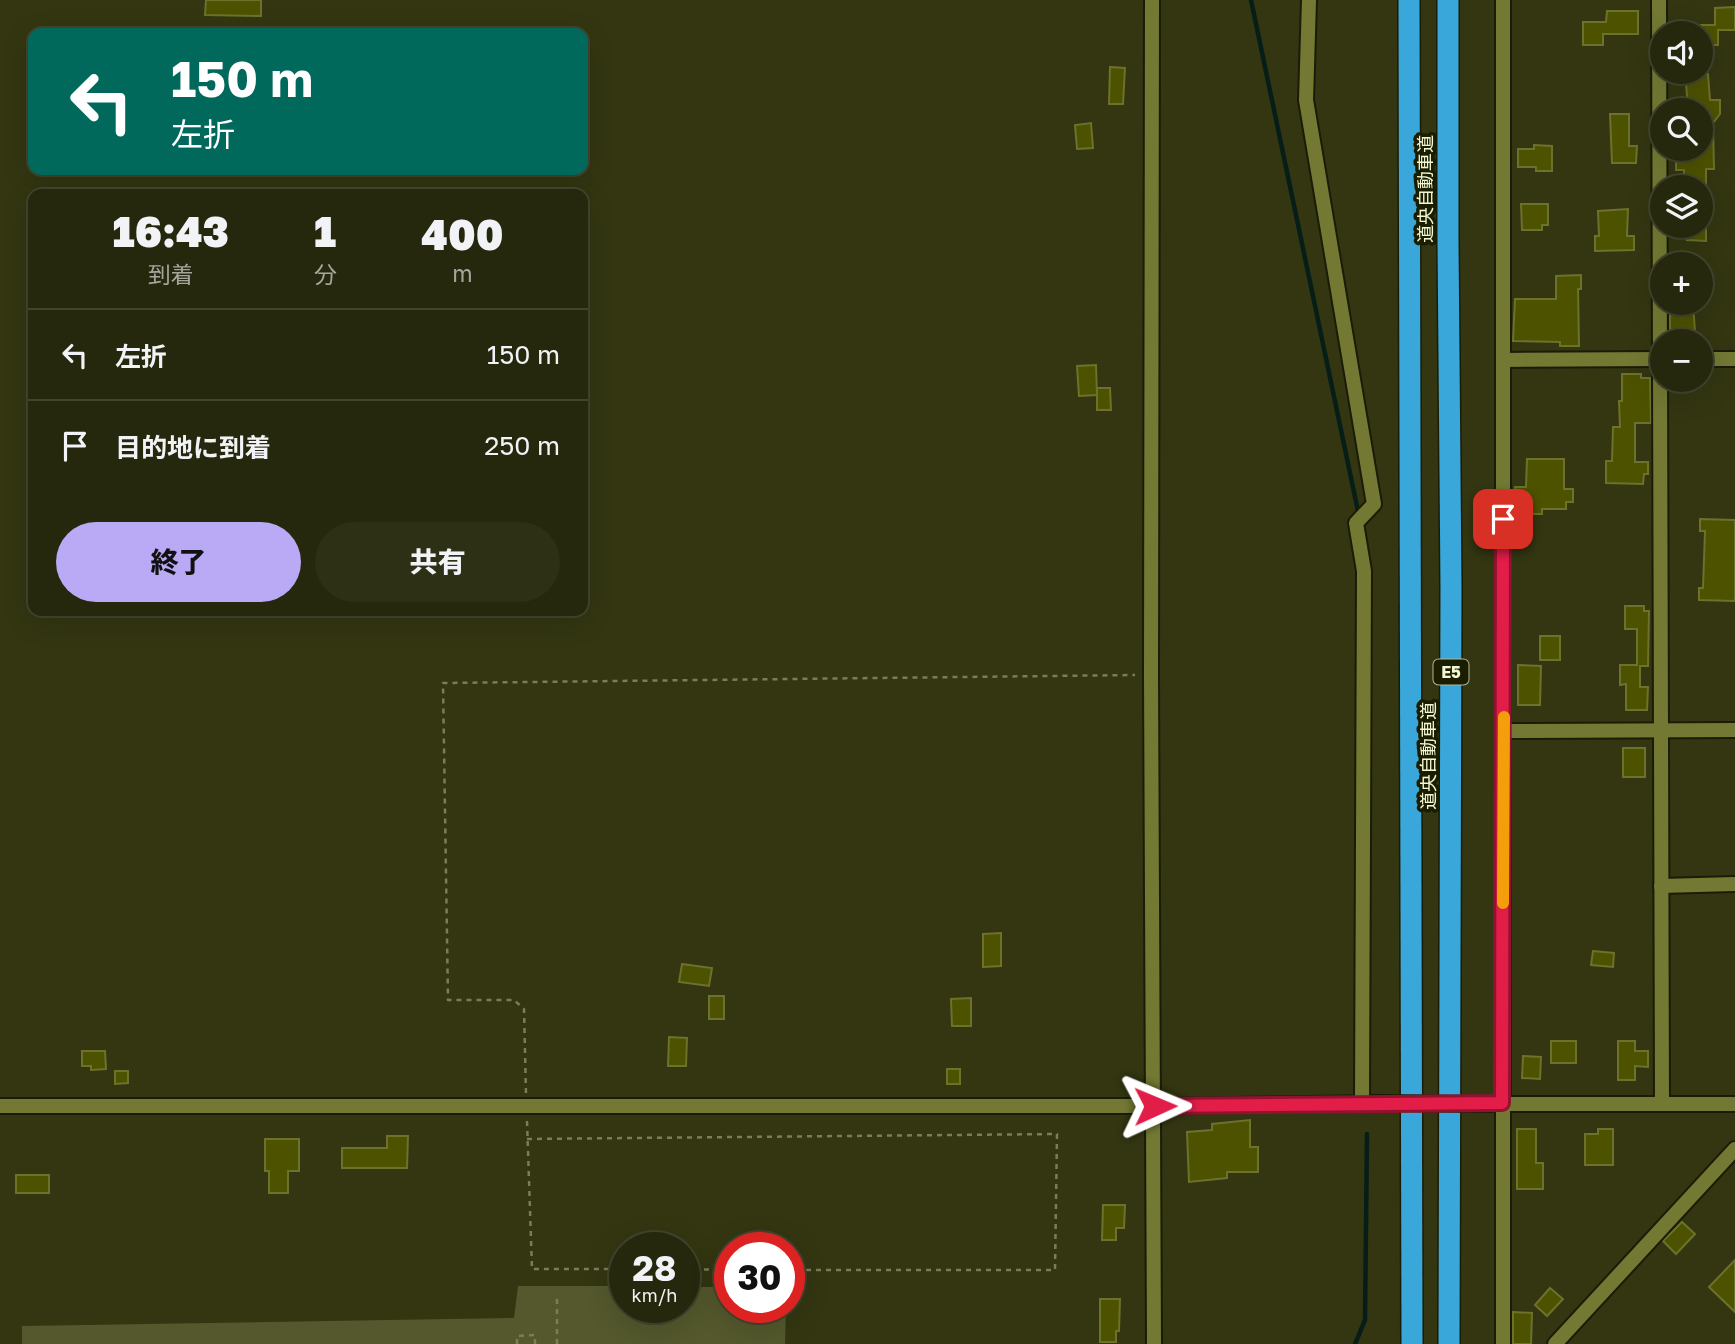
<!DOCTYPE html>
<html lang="ja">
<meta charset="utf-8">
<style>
body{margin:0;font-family:"Golos Text","Noto Sans JP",sans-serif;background:#2e3016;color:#f1f3f6;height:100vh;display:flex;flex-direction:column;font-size:26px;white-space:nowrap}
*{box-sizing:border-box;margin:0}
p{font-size:23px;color:#a4a69d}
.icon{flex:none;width:38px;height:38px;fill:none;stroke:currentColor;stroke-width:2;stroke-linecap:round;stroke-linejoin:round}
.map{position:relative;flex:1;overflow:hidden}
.side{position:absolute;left:28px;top:189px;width:560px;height:427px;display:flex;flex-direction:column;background:#26280d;border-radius:14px;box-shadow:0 7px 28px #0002,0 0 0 2px #42442e}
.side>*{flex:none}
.hud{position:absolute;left:28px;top:28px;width:560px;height:147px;border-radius:14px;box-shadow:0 7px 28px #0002,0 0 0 2px #42442e;background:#00695c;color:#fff;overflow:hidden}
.buttons{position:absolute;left:1650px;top:21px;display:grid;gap:14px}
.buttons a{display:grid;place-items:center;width:63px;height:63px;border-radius:50%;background:#26280d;box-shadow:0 7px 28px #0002,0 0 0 2px #42442e;font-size:35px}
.speed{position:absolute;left:609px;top:1232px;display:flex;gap:14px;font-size:35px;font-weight:700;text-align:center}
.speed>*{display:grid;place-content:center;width:91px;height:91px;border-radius:50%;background:#26280d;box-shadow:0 7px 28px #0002,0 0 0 2px #42442e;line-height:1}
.speed small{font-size:18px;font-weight:400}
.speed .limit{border:10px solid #d22;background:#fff;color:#111}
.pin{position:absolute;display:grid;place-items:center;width:60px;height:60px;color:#fff;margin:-30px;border-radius:14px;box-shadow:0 4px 10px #0006}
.me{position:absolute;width:77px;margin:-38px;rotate:89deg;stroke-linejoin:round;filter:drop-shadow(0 0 5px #0008)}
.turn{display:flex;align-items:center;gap:24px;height:147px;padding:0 28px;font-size:32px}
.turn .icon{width:91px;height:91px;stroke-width:2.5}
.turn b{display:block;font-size:49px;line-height:60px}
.eta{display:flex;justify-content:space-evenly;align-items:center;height:119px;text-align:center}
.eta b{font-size:42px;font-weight:800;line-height:49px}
.primary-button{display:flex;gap:14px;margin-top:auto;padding:14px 28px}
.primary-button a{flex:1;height:80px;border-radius:42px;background:#baaaf6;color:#111;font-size:28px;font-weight:800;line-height:80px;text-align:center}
.primary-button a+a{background:#2e3016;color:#f1f3f6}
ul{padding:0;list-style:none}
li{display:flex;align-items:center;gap:21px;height:91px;padding:0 28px;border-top:2px solid #42442e}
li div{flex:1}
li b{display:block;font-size:26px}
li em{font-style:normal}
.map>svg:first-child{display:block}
</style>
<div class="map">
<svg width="1735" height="1344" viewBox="0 0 1735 1344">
<rect width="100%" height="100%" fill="#333611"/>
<path fill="#54582c" d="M518 1286H625V1307H684V1287H730V1307H786L785 1344H22V1326L514 1318Z"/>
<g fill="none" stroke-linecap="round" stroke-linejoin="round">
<g stroke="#061e17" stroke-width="4.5">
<path d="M1251 0 1359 516"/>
<path d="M1355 1344 1365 1320 1367 1134"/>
</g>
</g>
<g fill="#4d5200" stroke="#6c712b" stroke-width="2">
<path d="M206 0H261V16L205 15Z"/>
<path d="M1735 7V30H1718V45H1701V25H1715V8Z"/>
<path d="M1607 11H1638V34H1603V45H1583V22H1606Z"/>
<path d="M1110 67 1125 68 1123 104H1109Z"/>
<path d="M1708 74 1710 100H1720V114L1713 123 1714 169H1706V187H1684V170H1676V149H1701V110H1688L1686 83H1692V75Z"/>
<path d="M1610 114H1629V146H1637L1636 163H1612Z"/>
<path d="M1091 123 1093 148 1077 149 1075 125Z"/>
<path d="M1534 145 1552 146V171H1536V167H1518V149H1534Z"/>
<path d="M1521 204H1548V225H1542V230H1522Z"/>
<path d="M1628 209 1627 236H1634V250L1595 251V236H1599L1598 211Z"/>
<path d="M1687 228H1706V241L1687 240Z"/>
<path d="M1581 275V289H1578L1579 346H1560V342L1513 341 1515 299H1556V276Z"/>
<path d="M1670 303H1693L1695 332 1670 333Z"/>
<path d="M1096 365 1097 395 1079 396 1077 366Z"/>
<path d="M1622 374H1641V378H1650L1651 423H1635V462H1648V474H1644L1643 484 1606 483V461H1612L1613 427H1620L1619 401H1622Z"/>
<path d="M1097 388H1110L1111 410H1097Z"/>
<path d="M1527 459H1564V489H1573V502H1566V509H1542V514H1523L1522 499H1516L1515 487H1526Z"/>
<path d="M1700 519 1735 520V601L1699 600V588H1703L1705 531H1700Z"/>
<path d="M1625 606H1644V611H1649L1648 666H1640V687H1648L1647 710H1626V684L1620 685V665H1637V629H1625Z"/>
<rect x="1540" y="636" width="20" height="24"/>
<path d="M1518 665 1541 666 1540 705H1518Z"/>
<rect x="1623" y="748" width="22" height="29"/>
<path d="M1001 933V966L983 967V934Z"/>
<path d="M1593 951 1614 953 1613 967 1591 965Z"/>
<path d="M682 964 712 968 709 986 679 982Z"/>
<rect x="709" y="996" width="15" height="23"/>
<path d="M971 998V1026H952L951 999Z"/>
<path d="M669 1037 687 1038 686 1066H668Z"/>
<rect x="1551" y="1041" width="25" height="22"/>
<path d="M1618 1041H1635V1051H1648V1067L1635 1066V1080H1618Z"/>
<path d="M82 1051H105L106 1069 91 1070V1066H82Z"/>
<path d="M1523 1056 1541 1057 1540 1079 1522 1078Z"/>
<rect x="947" y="1069" width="13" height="15"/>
<path d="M115 1071H128V1083L115 1084Z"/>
<path d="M1250 1120V1147H1258V1172H1227V1178L1189 1182 1187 1132 1212 1130V1124Z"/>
<path d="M1517 1129H1536V1163H1543V1189H1517Z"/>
<path d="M1598 1129H1613V1165H1585V1134H1598Z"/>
<path d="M387 1136H408L407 1168H342V1148H387Z"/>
<path d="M265 1139H299V1171H288V1193H269V1171H265Z"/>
<rect x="16" y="1175" width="33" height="18"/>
<path d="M1103 1205H1125L1124 1228H1116V1240H1102Z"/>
<path d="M1682 1222 1695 1234 1676 1254 1663 1241Z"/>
<path d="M1735 1260V1312L1709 1287Z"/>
<path d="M1550 1288 1563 1299 1547 1316 1535 1305Z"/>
<path d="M1100 1299H1120L1119 1331H1116V1342H1100Z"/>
<path d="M1513 1312 1532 1313 1531 1344H1513Z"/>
</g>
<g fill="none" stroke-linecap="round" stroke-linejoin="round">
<g stroke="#1b1c07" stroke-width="18">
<g id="minor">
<path d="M1152 0 1151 675 1154 1344"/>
<path d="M1309 0 1306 100 1374 504 1356 523 1364 571 1362 1103"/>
<path d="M1659 0 1662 1104"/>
<path d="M1701 359H1735"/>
<path d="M1503 360 1662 359"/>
<path d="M1504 731 1735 730"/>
<path d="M1661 886 1735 884"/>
<path d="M1482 1104H1735"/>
<path d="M0 1106H1155L1380 1103"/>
<path d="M1503 1344V0"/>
<path d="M1555 1344 1735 1149"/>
</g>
</g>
<g stroke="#1b1c07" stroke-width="24">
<g id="motorway">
<path d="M1409 0 1412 1344"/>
<path d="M1448 0V241L1451 588 1449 1344"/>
</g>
</g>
<g stroke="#7a7d59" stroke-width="2.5" stroke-dasharray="5 5" stroke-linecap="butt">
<path d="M526 1093 524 1009 514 1000H448L443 683 1135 675"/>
<path d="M527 1121 532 1269H625"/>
<path d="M527 1139 1057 1134 1055 1270H789"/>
<path d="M684 1269 730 1270"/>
<path d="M517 1344V1336L535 1335V1344"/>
<path d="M557 1344V1295"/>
</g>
<use href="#minor" stroke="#737933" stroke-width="14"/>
<use href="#motorway" stroke="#3aa7da" stroke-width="21"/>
<g stroke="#1b1c07" stroke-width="18" stroke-linecap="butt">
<path id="minor-bridge" d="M1380 1103 1482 1104"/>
</g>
<use href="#minor-bridge" stroke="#737933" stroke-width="14"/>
</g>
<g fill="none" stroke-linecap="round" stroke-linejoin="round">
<g stroke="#92132f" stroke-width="18">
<path id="route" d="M1155 1106 1502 1103 1503 519"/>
</g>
<use href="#route" stroke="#e11d48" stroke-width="12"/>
<path stroke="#f59e0b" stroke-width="12" d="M1503 903 1504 717"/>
</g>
<g text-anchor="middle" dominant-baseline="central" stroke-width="7" stroke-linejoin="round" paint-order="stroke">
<rect fill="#1b1d01" stroke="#b2b694" stroke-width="2" x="1433.5" y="659.5" width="35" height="25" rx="5"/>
<g font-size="16" font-weight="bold" fill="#f2f7d3">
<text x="1451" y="672">E5</text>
</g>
<g font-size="18" fill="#f2f7d3" stroke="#1b1d01">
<text transform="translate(1425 189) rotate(-90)">道央自動車道</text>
<text transform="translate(1428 756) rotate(-90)">道央自動車道</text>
</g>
</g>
</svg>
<div class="buttons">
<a><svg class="icon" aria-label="sound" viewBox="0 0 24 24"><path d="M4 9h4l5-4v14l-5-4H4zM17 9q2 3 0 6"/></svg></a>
<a><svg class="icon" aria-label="search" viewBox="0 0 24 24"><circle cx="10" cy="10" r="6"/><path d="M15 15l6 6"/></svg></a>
<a><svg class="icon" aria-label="layers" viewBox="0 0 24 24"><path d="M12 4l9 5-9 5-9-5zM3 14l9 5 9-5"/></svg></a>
<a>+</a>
<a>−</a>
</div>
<div class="speed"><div>28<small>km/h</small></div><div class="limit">30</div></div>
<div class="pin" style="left:1503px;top:519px;background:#d93025"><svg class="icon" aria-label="arrive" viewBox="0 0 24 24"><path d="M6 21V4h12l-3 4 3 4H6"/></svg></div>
<svg class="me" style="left:1155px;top:1106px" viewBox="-20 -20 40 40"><path d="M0-17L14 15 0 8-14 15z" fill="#e11d48" stroke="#fff" stroke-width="4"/></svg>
<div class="hud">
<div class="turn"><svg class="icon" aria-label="left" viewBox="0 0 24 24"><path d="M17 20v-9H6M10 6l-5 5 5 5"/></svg><div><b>150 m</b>左折</div></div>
</div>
<section class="side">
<div class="eta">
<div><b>16:43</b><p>到着</p></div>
<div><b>1</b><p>分</p></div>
<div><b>400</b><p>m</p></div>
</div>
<ul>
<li><svg class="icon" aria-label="left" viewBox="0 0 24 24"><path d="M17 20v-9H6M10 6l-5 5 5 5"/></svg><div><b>左折</b></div><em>150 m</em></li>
<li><svg class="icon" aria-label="arrive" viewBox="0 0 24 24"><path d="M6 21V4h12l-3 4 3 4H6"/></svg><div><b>目的地に到着</b></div><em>250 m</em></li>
</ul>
<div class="primary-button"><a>終了</a><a>共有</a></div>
</section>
</div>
